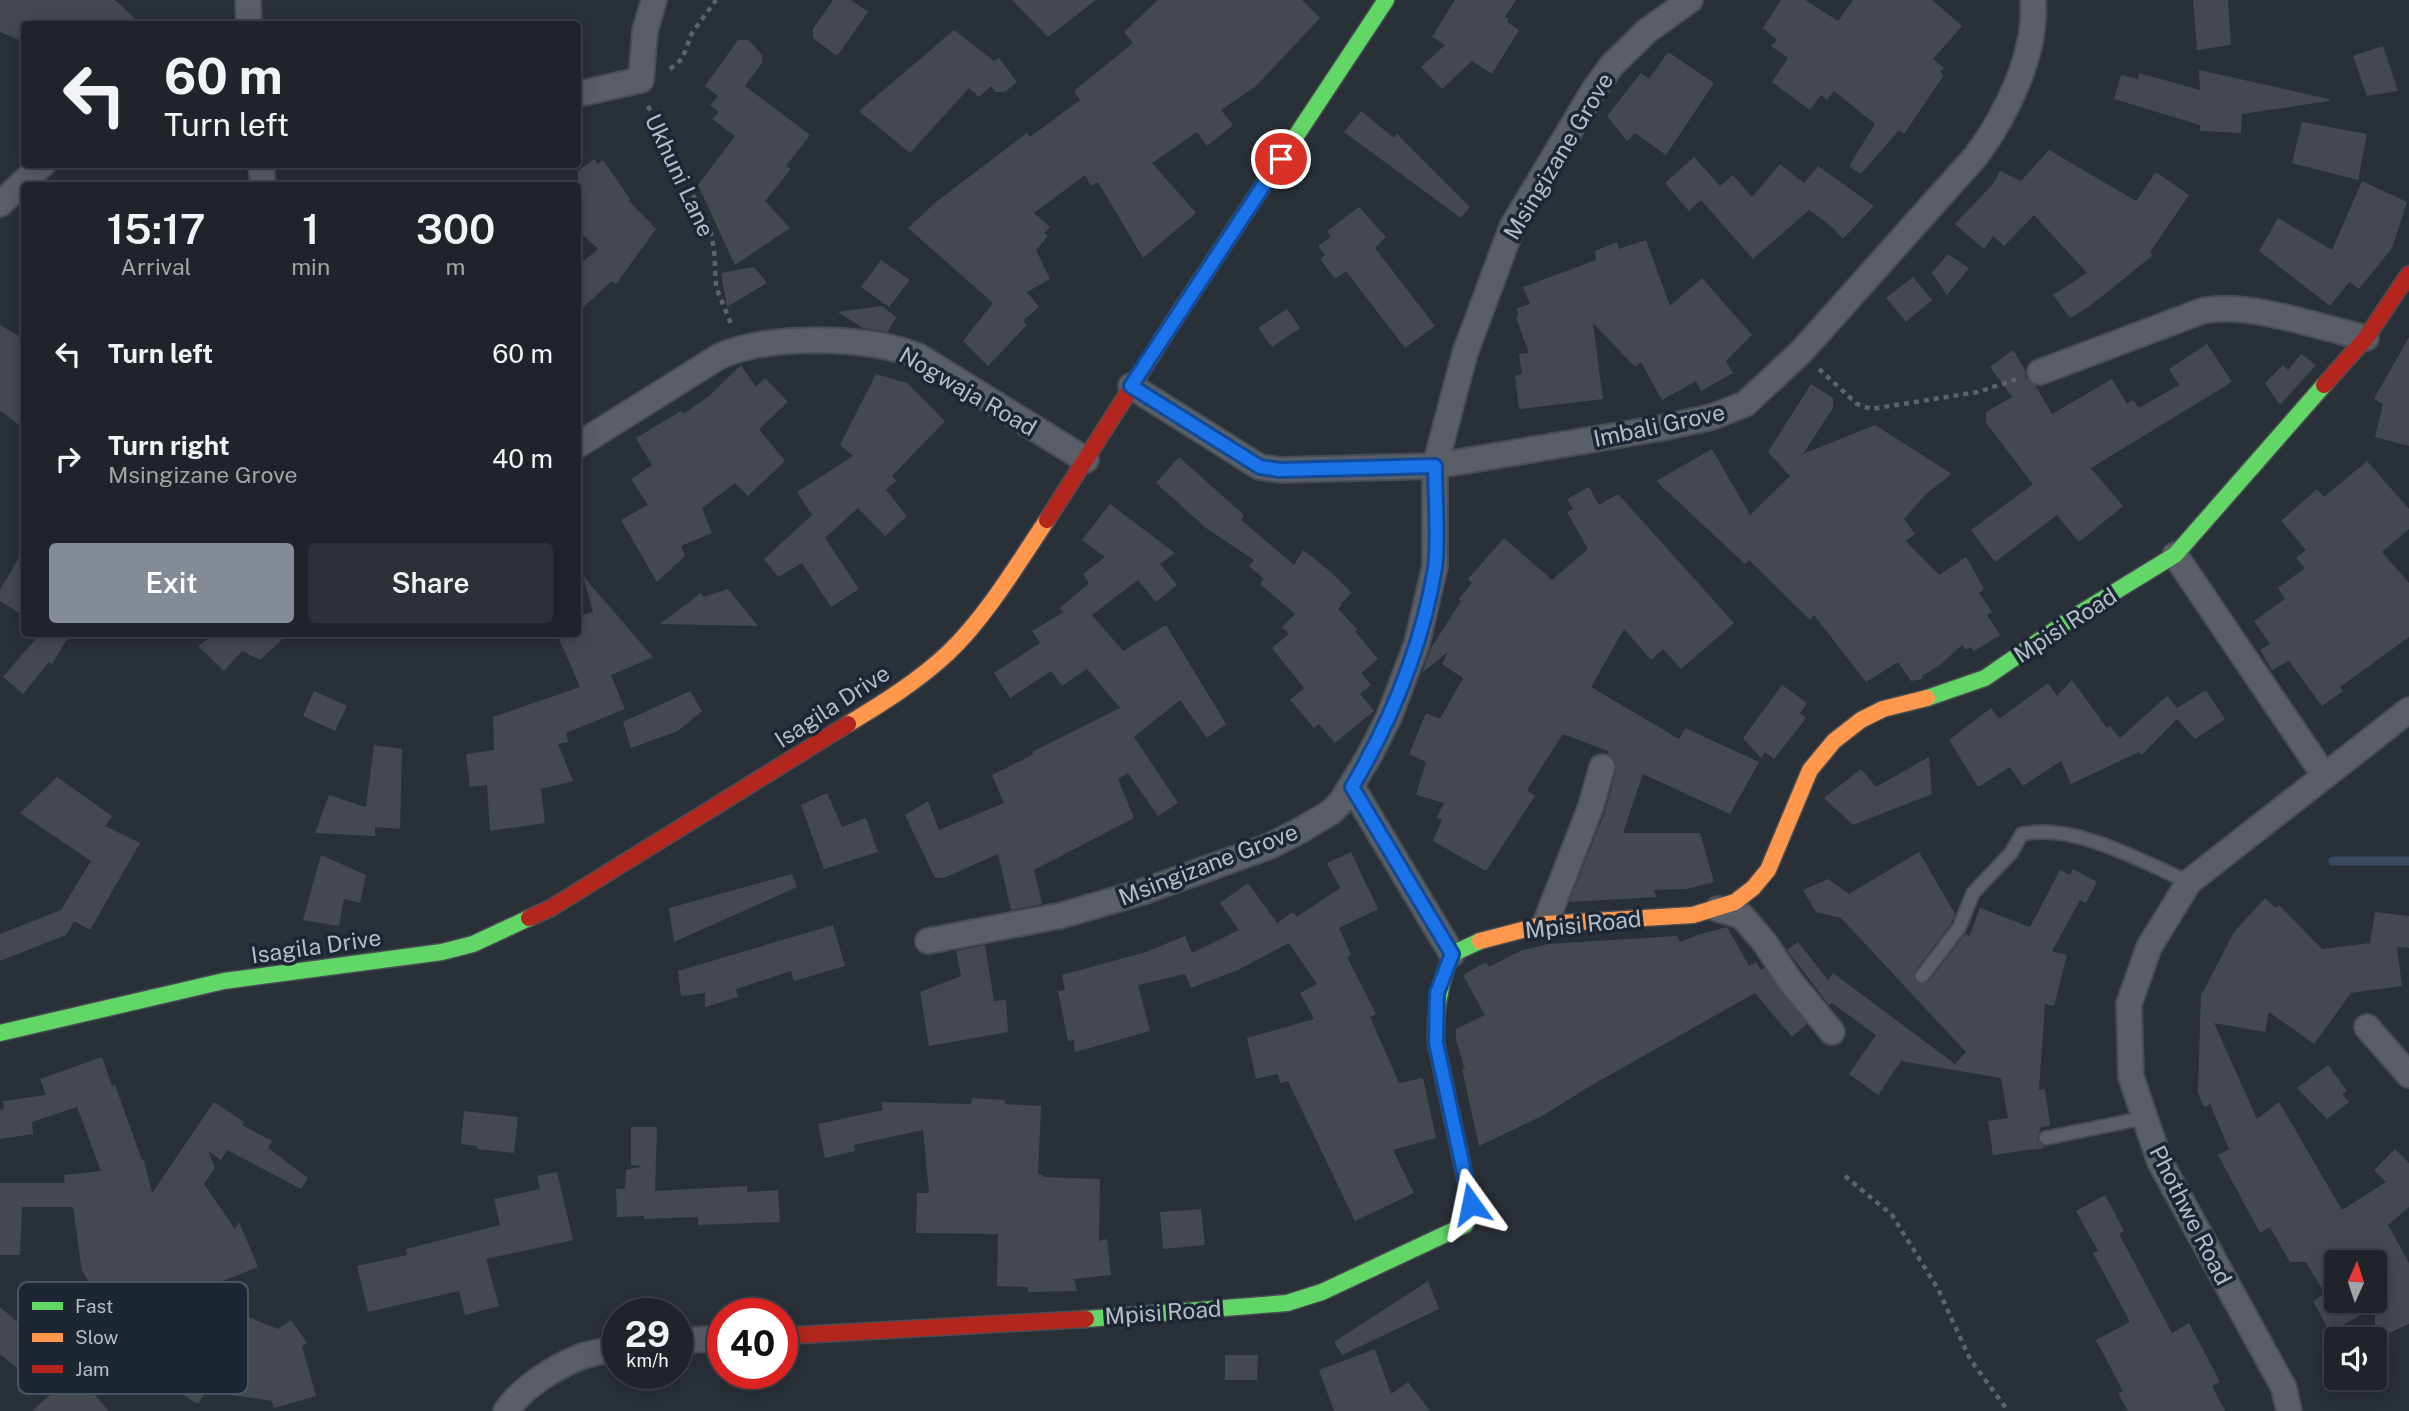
<!DOCTYPE html>
<style>
body{margin:0;font-family:"Public Sans",sans-serif;background:#2d3036;color:#f1f3f6;height:100vh;display:flex;flex-direction:column;font-size:26px;white-space:nowrap}
*{box-sizing:border-box;margin:0}
p{font-size:23px;color:#a2a4a8}
.icon{flex:none;width:38px;height:38px;fill:none;stroke:currentColor;stroke-width:2;stroke-linecap:round;stroke-linejoin:round}
.map{position:relative;flex:1;overflow:hidden}
.sheet{position:absolute;left:21px;top:182px;width:560px;height:455px;display:flex;flex-direction:column;background:#20242a;border-radius:7px;box-shadow:0 4px 18px #0003,0 0 0 2px #3d4147}
.sheet>*{flex:none}
.guide{position:absolute;left:21px;top:21px;width:560px;height:147px;border-radius:7px;box-shadow:0 4px 18px #0003,0 0 0 2px #3d4147;background:#20242a;color:#f1f3f6;overflow:hidden}
.needle{width:46px;rotate:3deg}
.buttons{position:absolute;left:2324px;top:1250px;display:grid;gap:14px}
.buttons a{display:grid;place-items:center;width:63px;height:63px;border-radius:7px;background:#20242a;box-shadow:0 4px 18px #0003,0 0 0 2px #3d4147;font-size:35px}
.speed{position:absolute;left:602px;top:1298px;display:flex;gap:14px;font-size:35px;font-weight:700;text-align:center}
.speed>*{display:grid;place-content:center;width:91px;height:91px;border-radius:50%;background:#20242a;box-shadow:0 4px 18px #0003,0 0 0 2px #3d4147;line-height:1}
.speed small{font-size:18px;font-weight:400}
.speed .limit{border:10px solid #d22;background:#fff;color:#111}
.pin{position:absolute;display:grid;place-items:center;width:60px;height:60px;color:#fff;margin:-30px;border:4px solid #fff;border-radius:50%;box-shadow:0 2px 7px #0007}
.me{position:absolute;width:77px;margin:-38px;rotate:348deg;stroke-linejoin:round;filter:drop-shadow(0 0 5px #0008)}
.turn{display:flex;align-items:center;gap:24px;height:147px;padding:0 28px;font-size:32px}
.turn .icon{width:91px;height:91px;stroke-width:2.5}
.turn b{display:block;font-size:49px;line-height:60px}
.eta{display:flex;justify-content:space-evenly;align-items:center;height:119px;text-align:center}
.eta b{font-size:42px;font-weight:600;line-height:49px}
.button{display:flex;gap:14px;margin-top:auto;padding:14px 28px}
.button a{flex:1;height:80px;border-radius:7px;background:#848b96;color:#fff;font-size:28px;font-weight:600;line-height:80px;text-align:center}
.button a+a{background:#2d3036;color:#f1f3f6}
ul{padding:0;list-style:none}
li{display:flex;align-items:center;gap:21px;height:105px;padding:0 28px}
li div{flex:1}
li b{display:block;font-size:26px}
li em{font-style:normal}
.map>svg:first-child{display:block}
</style>
<div class="map">
<svg width="2409" height="1411" viewBox="0 0 2409 1411">
<rect width="100%" height="100%" fill="#2a3038"/>
<g fill="none" stroke-linecap="round" stroke-linejoin="round">
<path stroke="#384963" stroke-width="9" d="M2333 861H2409"/>
</g>
<g fill="#444950" fill-rule="evenodd">
<path d="M0 0H115L141 24H24V42L0 32Z"/>
<path d="M833 0H851L868 12 837 56 813 38V29Z"/>
<path d="M1012 0H1096L1048 37Z"/>
<path d="M1158 0H1302L1320 18 1256 86 1221 110 1233 125 1207 146 1197 132 1152 163 1196 213 1143 258 1098 182 1091 186 1085 175 1034 213 1050 227 1044 233 1048 236 1036 250 1050 279 1027 292 1039 307 1023 321 1027 325 988 366 963 341 993 303 908 228 936 202 1027 133 1030 137 1080 100 1074 91 1133 43 1124 32Z"/>
<path d="M1455 0H1516L1505 17 1509 19 1507 22 1519 30 1492 74 1472 61 1442 89 1421 67 1445 45 1432 37Z"/>
<path d="M1781 0H1805L1838 21 1853 0H1932L1962 26 1933 59 1944 68 1940 72 1944 75 1904 134 1899 130 1861 174 1849 166 1875 124 1834 91 1827 100 1821 95 1810 110 1772 82 1788 58 1771 46 1777 40 1763 28Z"/>
<path d="M2193 0H2228L2231 45 2197 50Z"/>
<path d="M954 30 994 61 999 58 1017 82 1005 92H995L991 86 979 97 969 88 910 153 859 111Z"/>
<path d="M738 40H749L762 55V63L745 86 810 135 786 166 791 169 765 201 790 228 735 265 698 185 735 136 712 119 719 112 710 105 718 96 705 86Z"/>
<path d="M2383 46 2398 91 2367 96 2353 56Z"/>
<path d="M1668 52 1714 83 1666 155 1635 133 1627 141 1607 116 1641 73 1649 79Z"/>
<path d="M2199 70 2329 99V101L2242 114 2241 133 2200 131V125L2114 99 2121 75 2138 79 2139 73 2200 90Z"/>
<path d="M1361 111 1394 138 1397 134 1470 207 1461 218 1344 132Z"/>
<path d="M2302 122 2367 134 2358 180 2292 163Z"/>
<path d="M2049 150 2136 201 2156 172 2189 195 2150 252 2152 256 2090 306 2070 318 2053 295 2087 273 2034 215 2004 246 1993 236 1984 249 1955 224 1993 184 2000 171 2021 181Z"/>
<path d="M1694 157 1720 186 1733 175 1752 197 1780 164 1804 183 1818 166 1874 206 1843 239 1831 226 1809 210 1753 259 1701 200 1689 211 1665 183Z"/>
<path d="M594 159 598 164 603 160 630 199 628 200 656 229 616 284 612 281 578 312V266L598 249 578 230V171Z"/>
<path d="M2362 181 2407 202 2392 248 2359 289 2349 282 2330 306 2259 251 2278 218 2332 250Z"/>
<path d="M1359 207 1386 237 1375 248 1435 326 1405 348 1346 271 1335 279 1320 259 1325 255 1318 246 1331 237 1327 231Z"/>
<path d="M1646 240 1670 306 1702 278 1752 335 1726 361 1733 373 1701 391 1696 381 1662 400 1641 362 1635 367 1593 323 1603 399 1519 409 1515 376 1522 374 1519 354 1529 353 1516 318 1518 316 1517 308 1530 304 1523 287 1596 260 1595 251 1617 242 1619 249Z"/>
<path d="M1948 254 1969 268 1947 295 1932 273Z"/>
<path d="M881 260 910 280 889 307 861 287Z"/>
<path d="M754 267 767 283 727 307 721 273Z"/>
<path d="M1913 277 1932 300 1906 322 1886 298Z"/>
<path d="M882 306 896 317 888 332 863 328 838 312Z"/>
<path d="M1287 309 1300 328 1272 347 1258 328Z"/>
<path d="M0 325 24 339V429L0 410Z"/>
<path d="M2409 337V446L2375 437 2383 404 2374 399Z"/>
<path d="M2207 344 2232 382 2091 468 2123 506 2079 542 2057 515 1995 562 1971 530 2033 484 1986 423V412L2012 397 1990 367 2013 350 2025 370 2026 378 2035 385 2052 414 2112 379 2127 404 2133 400 2139 408 2179 385 2169 369Z"/>
<path d="M2301 354 2316 365 2280 405 2265 383 2283 365 2288 370Z"/>
<path d="M741 365 756 387 765 378 788 402 759 429 785 461 748 496 735 483 702 508 712 533 681 546 685 556 657 582 621 520 648 505 631 479 652 465 636 438 681 411 683 414 708 397Z"/>
<path d="M876 374 907 383 945 421 892 476 896 481 886 490 907 516 885 536 858 508 825 538 859 589 831 607 802 563 778 577 764 559 812 515 797 492 853 456 840 445Z"/>
<path d="M1811 384 1833 398V408L1803 454 1875 425 1952 474 1927 493 1904 519 1915 534 1906 541 1939 575 1966 557 1984 589 1979 593 1992 612 1987 615 2000 635 1974 651 1971 647 1966 650 1962 645 1940 665 1922 676V679L1911 681 1898 662 1866 682 1814 615 1810 620 1749 560 1745 564 1656 481 1712 449 1750 515 1790 476 1768 452Z"/>
<path d="M1179 457 1244 515 1241 520 1294 565 1303 550 1331 572 1352 593 1340 604 1342 605 1338 609 1357 629 1355 631 1378 659 1361 673 1371 685 1360 694 1374 711 1335 743 1319 724 1314 728 1290 700 1304 688 1272 648 1289 634 1282 627 1295 614 1260 584 1264 579 1249 566 1254 560 1206 528 1156 483Z"/>
<path d="M2367 461 2409 509V529L2382 552 2409 583V637L2340 687 2343 691 2322 706 2289 661 2272 670 2260 650 2270 644 2254 621 2285 599 2278 588 2305 568 2296 558 2306 550 2281 521 2317 489 2324 497Z"/>
<path d="M1589 487 1599 505 1618 494 1734 623 1681 669 1663 649 1651 660 1624 629 1591 687 1679 739 1685 728 1759 762 1730 814 1643 774 1623 833H1700L1714 882 1686 889 1653 890 1657 897 1569 902 1605 811 1616 771V763L1608 754V751L1563 734 1527 790 1535 796 1486 871 1433 841 1442 820 1437 817 1444 803 1416 795 1426 762 1409 754 1426 713 1440 719 1463 678 1442 664 1448 652 1422 673 1431 648 1461 601 1459 599 1472 583 1468 579 1504 538 1552 580 1588 549 1567 512 1573 509 1567 499Z"/>
<path d="M1110 504 1175 553 1160 564 1177 585 1156 602 1138 580 1092 615 1123 651 1166 625 1226 724 1207 738 1180 700 1134 737 1178 803 1158 816 1128 773 1118 779 1134 818 1034 870 1042 904 1011 910 998 854 944 878H935L905 815 928 801 939 830 1004 803 992 775 1034 754 1032 752 1120 708 1087 669 1062 686 1051 671 1010 698 994 673 1040 643 1032 631 1064 612 1060 608 1089 583 1083 574 1105 557 1082 540Z"/>
<path d="M24 549V616L0 601V590Z"/>
<path d="M583 576 653 657 611 675 625 709 566 733 568 742 558 744 573 781 541 789 545 823 490 831 487 785 470 787 466 754 494 750 493 717 580 687 557 634H578V616L593 612Z"/>
<path d="M728 589 758 626 660 624 701 593 703 597Z"/>
<path d="M40 634H70L52 664 49 662 23 694 3 677Z"/>
<path d="M207 634H288L260 660 242 651 224 671 198 646 212 636Z"/>
<path d="M2072 680 2107 728 2110 726 2120 738 2167 696 2177 708 2206 690 2225 719 2195 739 2177 719 2142 755 2139 752 2071 784 2061 761 2023 786 2010 767 1978 787 1949 740 1991 708 1999 719 2048 683 2057 696Z"/>
<path d="M1782 685 1807 703 1800 713 1806 718 1774 759 1765 752 1761 758 1743 738Z"/>
<path d="M314 691 347 706 335 731 303 716Z"/>
<path d="M690 691 702 711 678 731 631 748 623 722Z"/>
<path d="M374 745 402 749 400 829 375 827V836L315 833 329 795 366 807Z"/>
<path d="M1929 757 1932 794 1853 825 1824 798 1861 769 1876 787Z"/>
<path d="M57 777 112 816 105 826 140 843 90 930 74 921 66 935 0 961V934L61 910 91 861 20 813Z"/>
<path d="M827 793 842 827 866 818 878 852 824 869 801 805Z"/>
<path d="M1351 852 1378 909 1339 928 1351 955 1347 957 1376 1014 1370 1017 1399 1083 1423 1078 1436 1138 1393 1150 1414 1193 1355 1221 1288 1081 1280 1083 1278 1074 1256 1079 1247 1038 1314 1019 1300 993 1317 984 1289 943 1238 970 1191 988 1185 974 1138 985 1150 1031 1075 1052 1074 1040 1068 1041 1058 991 1065 990 1062 975 1146 952 1185 936 1192 953 1239 930 1220 903 1248 883 1277 923 1293 912 1297 917 1340 888 1327 863Z"/>
<path d="M1919 852 1955 914 1951 924 1915 971 1914 979 1920 984 1929 981 1966 933 1969 937 1980 908 2030 927 2060 870 2070 875 2073 869 2097 882 2086 903 2080 900 2052 951 2067 955 2054 1006 2045 1004 2039 1090 2045 1089 2050 1126 2041 1127 2037 1139 2044 1148 1993 1155 1988 1121 2008 1118 2001 1078 1901 1061 1878 1095 1849 1074 1876 1035 1832 1003 1829 1005 1787 950 1798 942 1828 980 1833 973 1955 1064 1966 1052 1841 918 1816 912 1803 890 1828 879 1849 894Z"/>
<path d="M321 855 366 875 360 903 344 899 339 926 303 920Z"/>
<path d="M792 874 797 887 674 942 669 908Z"/>
<path d="M2265 898 2276 908 2279 905 2322 949 2370 943 2375 912 2409 916V948L2397 947 2402 986 2351 993 2314 1044 2269 1012 2265 1032 2214 1023 2257 1119 2279 1102 2342 1210 2386 1182 2374 1170 2395 1149 2409 1163V1207L2388 1225 2409 1263V1324L2375 1339V1307L2330 1332 2313 1301 2325 1294 2306 1262H2290L2270 1227 2260 1233 2218 1155 2229 1149 2210 1104 2204 1107 2198 1093 2201 991 2202 994 2234 932ZM2336 1262H2375V1300H2336Z"/>
<path d="M833 925 845 966 794 981 791 971 736 989 738 997 705 1007V993L681 996 678 971Z"/>
<path d="M1727 927 1749 966 1756 962 1761 970 1764 968 1807 1024 1792 1037 1755 993 1592 1085 1542 1116 1479 1146 1462 1069H1465L1456 1040V1029L1485 1015 1464 977 1465 974 1486 962 1489 967 1520 951 1548 944 1677 936 1680 942 1697 935Z"/>
<path d="M985 945 994 1001 1006 1000 1008 1032 929 1046 920 992 961 976 956 951Z"/>
<path d="M102 1057 112 1086 115 1085 142 1160H144L152 1193 214 1102 244 1122 242 1125 272 1141 268 1148 308 1178 301 1189 227 1150 221 1160 208 1151 215 1168 204 1184 235 1229 239 1222 258 1267 183 1297 234 1348 248 1317 278 1329 291 1320 307 1343 302 1346 316 1396 274 1408 272 1401 206 1391 198 1404 172 1388 129 1319 124 1321 106 1293 99 1298 82 1271 73 1207H22L20 1255H0V1183H65L64 1175 101 1171 77 1107 32 1122 33 1134 0 1139V1110L4 1109 3 1101 46 1095 40 1079Z"/>
<path d="M2328 1065 2347 1091 2342 1094 2349 1102 2327 1119 2297 1088Z"/>
<path d="M972 1098 1005 1100V1104L1041 1106 1038 1174 1043 1175V1177L1100 1179 1099 1241 1107 1239 1111 1275 1074 1279 1077 1291 1028 1292V1287L997 1286 998 1234 916 1233 917 1193H929L923 1130 854 1145 855 1151 825 1158 818 1124 883 1110 881 1102 971 1104Z"/>
<path d="M464 1111 518 1117 514 1153 477 1149V1146L461 1144Z"/>
<path d="M631 1127H657L655 1191 747 1186V1192L778 1190 780 1222 698 1225V1217L644 1219V1216L617 1217 616 1189H625L626 1170 643 1166 631 1165Z"/>
<path d="M557 1172 573 1240 486 1259 499 1306 465 1315 459 1291 368 1312 357 1266 407 1255 406 1249 500 1225 494 1199 540 1189 537 1176Z"/>
<path d="M2105 1195 2124 1231 2119 1234 2172 1333 2189 1323 2220 1382 2212 1386 2225 1411H2128L2118 1393 2123 1391 2096 1340 2130 1322 2093 1253 2098 1251 2076 1211Z"/>
<path d="M1201 1209 1205 1245 1163 1249 1160 1212Z"/>
<path d="M1428 1281 1439 1309 1342 1355 1334 1342Z"/>
<path d="M0 1307 41 1342 18 1369 0 1354Z"/>
<path d="M1375 1349 1391 1394 1408 1382 1430 1411H1334L1319 1370Z"/>
<path d="M1225 1355H1258L1257 1380H1225Z"/>
<path d="M75 1373 109 1411H32Z"/>
</g>
<g fill="none" stroke-linecap="round" stroke-linejoin="round">
<g stroke="#484c53" stroke-width="16">
<g id="lane">
<path d="M1922 976 1959 928 1973 893 2011 853 2022 834C2076 823 2140 861 2189 882"/>
<path d="M2046 1138 2144 1118"/>
</g>
</g>
<g stroke="#484c53" stroke-width="28">
<g id="street">
<path d="M248 0 249 24"/>
<path d="M578 94 641 80 645 31 654 0"/>
<path d="M261 164 263 186"/>
<path d="M0 204 43 164"/>
<path d="M2040 372 2202 311C2247 301 2319 327 2366 338"/>
<path d="M1131 386 1250 461 1260 467 1280 470 1435 466 1661 428 1712 417 1745 404 1801 352 1976 156C2007 114 2037 53 2033 0"/>
<path d="M578 445 720 356C771 334 867 336 918 356L1086 460"/>
<path d="M2175 555 2324 775"/>
<path d="M1352 787 1452 954"/>
<path d="M1718 909 1742 916 1765 943 1790 981 1832 1032"/>
<path d="M1545 924 1591 806 1602 767"/>
<path d="M928 941 1059 916 1139 893 1270 846 1301 830 1331 812 1341 802 1368 758 1389 717 1417 643 1435 566V466L1465 353 1512 227 1594 90 1612 65 1647 31 1690 0"/>
<path d="M2367 1027 2409 1075"/>
<path d="M677 1341 723 1338"/>
<path d="M506 1411C523 1387 553 1368 580 1357 592 1352 606 1351 618 1349"/>
<path d="M2289 1411 2284 1388 2160 1162 2131 1077 2129 1004 2149 947 2189 882 2409 710"/>
</g>
</g>
<g stroke="#484c53" stroke-width="19">
<g id="fast">
<path d="M1173 322 1386 0"/>
<path d="M1927 698 1985 678 2072 618 2175 555 2324 385"/>
<path d="M0 1033 224 981 442 952 473 944 529 918"/>
<path d="M1086 1319 1287 1303 1322 1292 1465 1225 1472 1210 1436 1043C1435 1011 1439 983 1452 954L1480 941"/>
</g>
</g>
<g stroke="#484c53" stroke-width="19">
<g id="slow">
<path d="M848 724C883 703 918 681 948 653 986 617 1018 563 1047 520"/>
<path d="M1480 941 1545 924 1693 915 1735 902 1753 888 1768 870 1810 770 1834 741 1861 720 1883 709 1927 698"/>
</g>
</g>
<g stroke="#484c53" stroke-width="19">
<g id="jam">
<path d="M2324 385 2366 338 2409 274"/>
<path d="M1047 520 1173 322"/>
<path d="M529 918 551 908 848 724"/>
<path d="M782 1336 1086 1319"/>
</g>
</g>
<g stroke="#5d636a" stroke-width="4.5" stroke-dasharray="5 5" stroke-linecap="butt">
<path d="M670 69 682 59 692 33 716 0"/>
<path d="M648 106 710 229 714 249 716 287 731 324"/>
<path d="M1819 369 1857 404 1871 409 1978 392 2017 379"/>
<path d="M1845 1176 1892 1215 1938 1289 1970 1359 2008 1411"/>
</g>
<use href="#lane" stroke="#5a5e66" stroke-width="12"/>
<use href="#street" stroke="#5a5e66" stroke-width="24"/>
<use href="#fast" stroke="#63d668" stroke-width="16"/>
<use href="#slow" stroke="#ff974d" stroke-width="16"/>
<use href="#jam" stroke="#b3261e" stroke-width="16"/>
</g>
<g fill="none" stroke-linecap="round" stroke-linejoin="round">
<g stroke="#114b97" stroke-width="18">
<path id="route" d="M1281 159 1131 386 1260 467 1280 470 1435 466C1435 496 1439 539 1435 568 1422 646 1392 719 1352 787L1452 954 1437 993 1436 1043 1471 1204"/>
</g>
<use href="#route" stroke="#1a73e8" stroke-width="12"/>
</g>
<g text-anchor="middle" dominant-baseline="central" stroke-width="7" stroke-linejoin="round" paint-order="stroke">
<g font-size="23" fill="#b4bcc9" stroke="#1d2633">
<text transform="translate(1558 156) rotate(-59)">Msingizane Grove</text>
<text transform="translate(680 175) rotate(65)">Ukhuni Lane</text>
<text transform="translate(968 391) rotate(30)">Nogwaja Road</text>
<text transform="translate(1659 425) rotate(-12)">Imbali Grove</text>
<text transform="translate(2065 625) rotate(-33)">Mpisi Road</text>
<text transform="translate(832 706) rotate(-33)">Isagila Drive</text>
<text transform="translate(1208 864) rotate(-21)">Msingizane Grove</text>
<text transform="translate(1583 924) rotate(-6)">Mpisi Road</text>
<text transform="translate(316 946) rotate(-8)">Isagila Drive</text>
<text transform="translate(2191 1215) rotate(63)">Phothwe Road</text>
<text transform="translate(1163 1312) rotate(-4)">Mpisi Road</text>
</g>
</g>
<rect x="18" y="1282" width="230" height="112" rx="10" fill="#1d2633" stroke="#4a5360" stroke-width="2"/>
<rect x="32" y="1302" width="31" height="8" fill="#63d668"/>
<rect x="32" y="1333" width="31" height="9" fill="#ff974d"/>
<rect x="32" y="1365" width="31" height="8" fill="#b3261e"/>
<g font-size="19" fill="#b4bcc9">
<text x="75" y="1313">Fast</text>
<text x="75" y="1344">Slow</text>
<text x="75" y="1376">Jam</text>
</g>
</svg>
<div class="buttons">
<a><svg class="needle" viewBox="-14 -14 28 28"><path d="M0-13l5 13h-10z" fill="#e53935"/><path d="M0 13l5-13h-10z" fill="#a2a4a8"/></svg></a>
<a><svg class="icon" aria-label="sound" viewBox="0 0 24 24"><path d="M4 9h4l5-4v14l-5-4H4zM17 9q2 3 0 6"/></svg></a>
</div>
<div class="speed"><div>29<small>km/h</small></div><div class="limit">40</div></div>
<div class="pin" style="left:1281px;top:159px;background:#d93025"><svg class="icon" aria-label="arrive" viewBox="0 0 24 24"><path d="M6 21V4h12l-3 4 3 4H6"/></svg></div>
<svg class="me" style="left:1471px;top:1204px" viewBox="-20 -20 40 40"><path d="M0-17L14 15 0 8-14 15z" fill="#1a73e8" stroke="#fff" stroke-width="4"/></svg>
<div class="guide">
<div class="turn"><svg class="icon" aria-label="left" viewBox="0 0 24 24"><path d="M17 20v-9H6M10 6l-5 5 5 5"/></svg><div><b>60 m</b>Turn left</div></div>
</div>
<section class="sheet">
<div class="eta">
<div><b>15:17</b><p>Arrival</p></div>
<div><b>1</b><p>min</p></div>
<div><b>300</b><p>m</p></div>
</div>
<ul>
<li><svg class="icon" aria-label="left" viewBox="0 0 24 24"><path d="M17 20v-9H6M10 6l-5 5 5 5"/></svg><div><b>Turn left</b></div><em>60 m</em></li>
<li><svg class="icon" aria-label="right" viewBox="0 0 24 24"><path d="M7 20v-9h11M14 6l5 5-5 5"/></svg><div><b>Turn right</b><p>Msingizane Grove</p></div><em>40 m</em></li>
</ul>
<div class="button"><a>Exit</a><a>Share</a></div>
</section>
</div>
